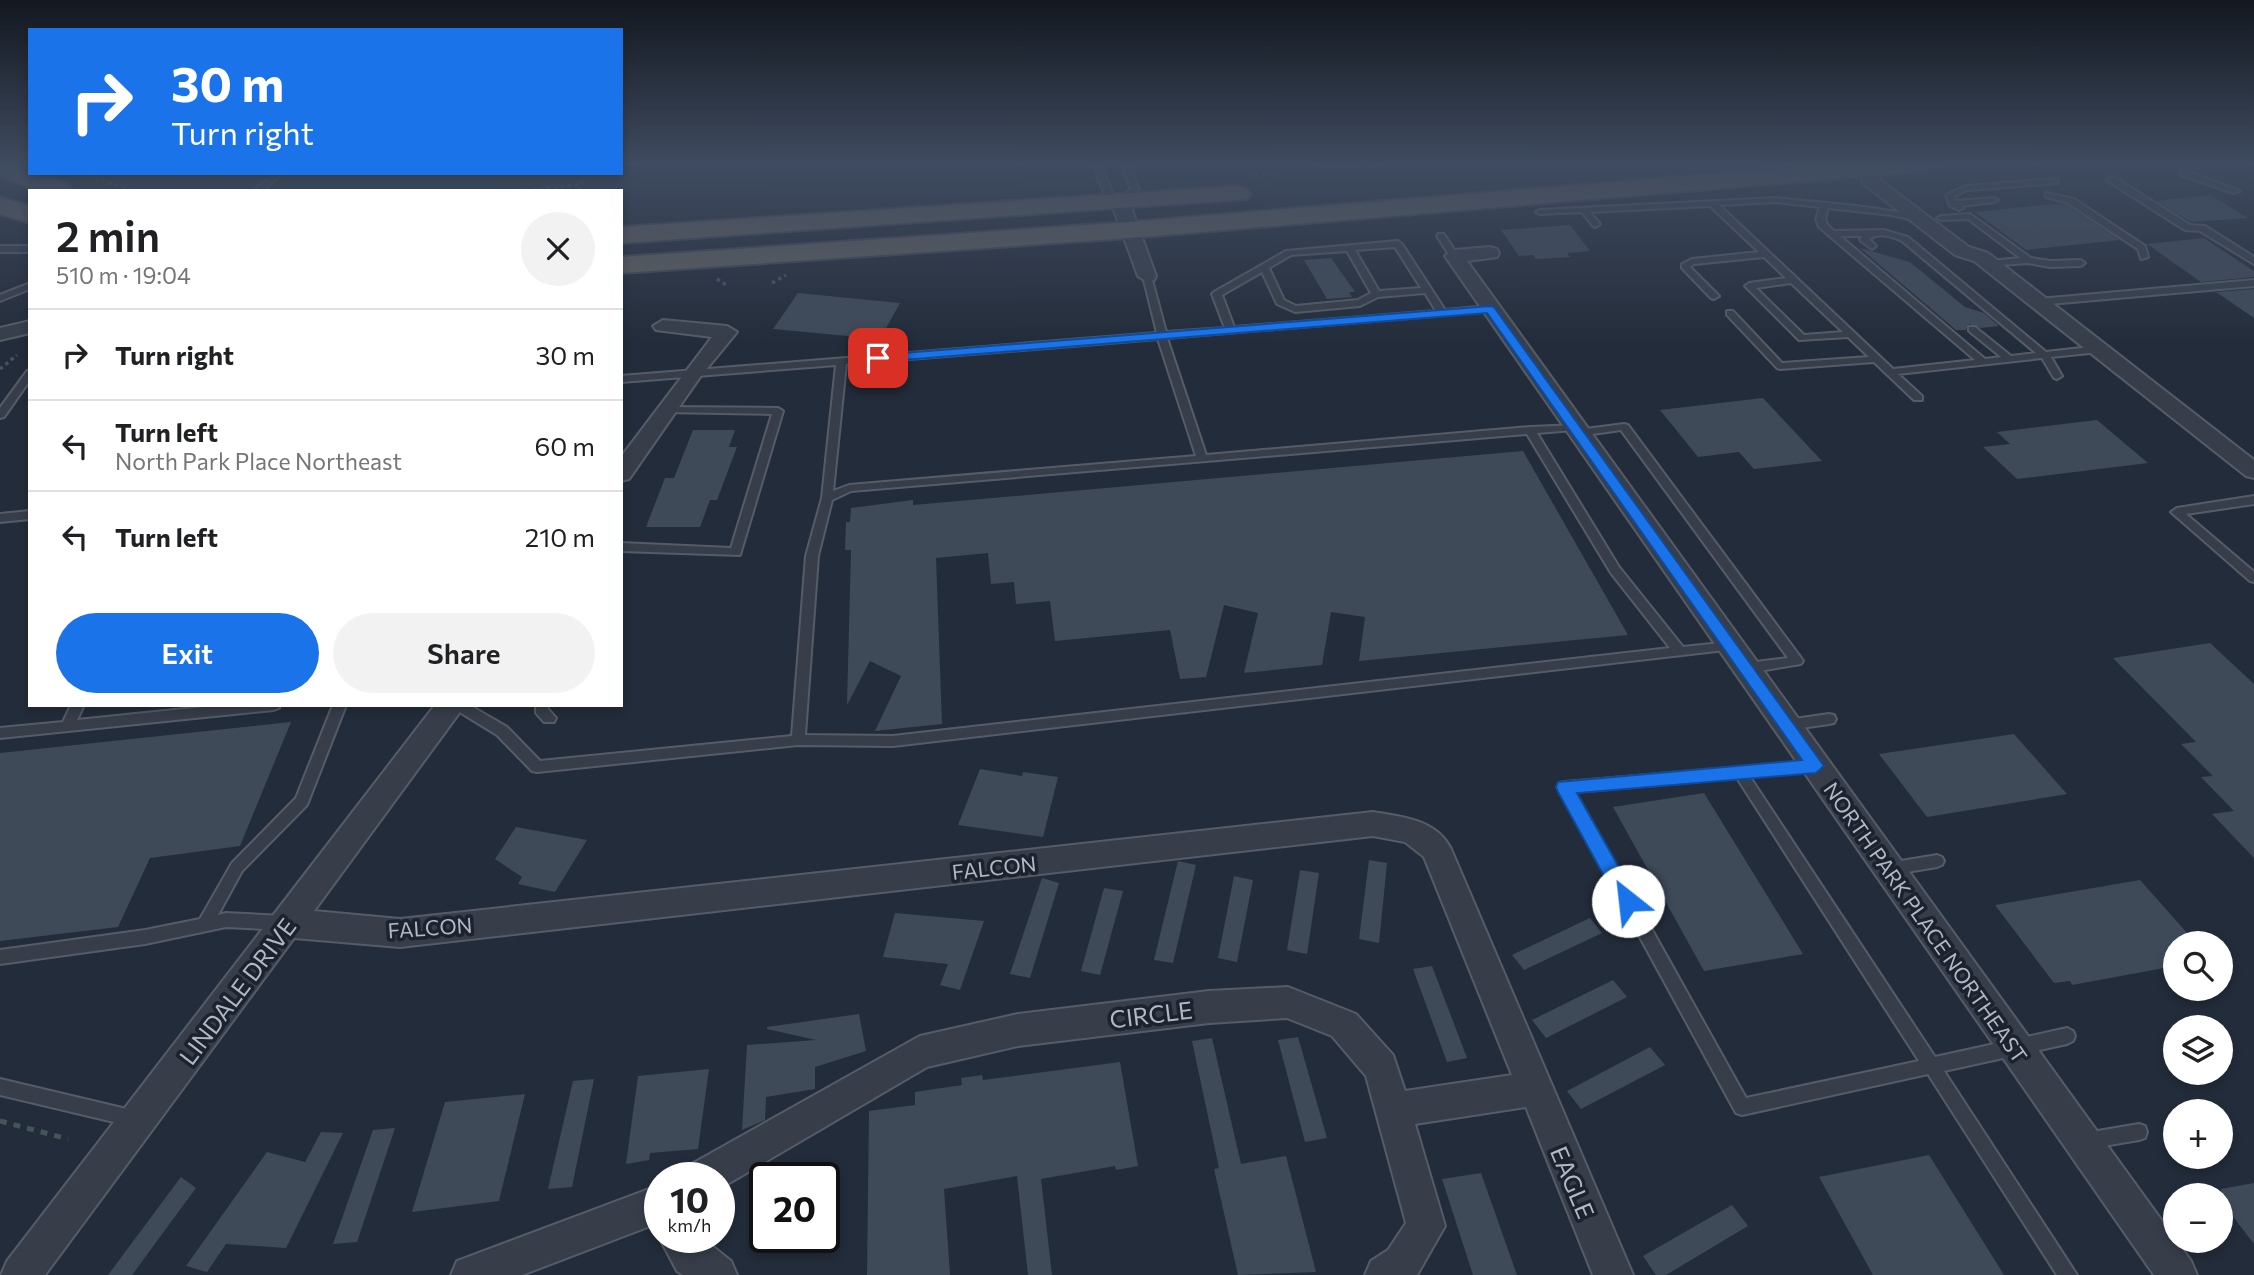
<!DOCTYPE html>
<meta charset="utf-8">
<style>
body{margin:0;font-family:Commissioner,sans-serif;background:#f2f2f2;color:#202124;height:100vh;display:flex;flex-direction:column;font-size:26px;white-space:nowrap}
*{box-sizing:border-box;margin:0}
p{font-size:23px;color:#757577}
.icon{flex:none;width:38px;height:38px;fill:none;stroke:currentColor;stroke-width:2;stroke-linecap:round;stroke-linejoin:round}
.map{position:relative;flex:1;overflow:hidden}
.drawer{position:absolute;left:28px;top:189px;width:595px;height:518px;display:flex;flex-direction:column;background:#fff;border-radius:0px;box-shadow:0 4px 10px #0003}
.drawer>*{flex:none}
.guide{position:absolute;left:28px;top:28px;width:595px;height:147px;border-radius:0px;box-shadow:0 4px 10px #0003;background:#1a73e8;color:#fff;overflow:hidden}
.controls{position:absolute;left:2163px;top:931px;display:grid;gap:14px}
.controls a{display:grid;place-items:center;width:70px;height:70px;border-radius:50%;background:#fff;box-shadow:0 4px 10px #0003;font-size:35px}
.speed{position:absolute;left:644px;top:1162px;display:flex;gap:14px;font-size:35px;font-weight:700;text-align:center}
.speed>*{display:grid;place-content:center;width:91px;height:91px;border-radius:50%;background:#fff;box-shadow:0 4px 10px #0003;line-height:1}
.speed small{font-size:18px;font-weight:400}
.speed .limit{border:4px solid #111;border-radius:10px;background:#fff;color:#111}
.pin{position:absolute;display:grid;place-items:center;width:60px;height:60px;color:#fff;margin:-30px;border-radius:14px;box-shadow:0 4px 10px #0006}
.me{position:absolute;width:77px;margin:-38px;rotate:331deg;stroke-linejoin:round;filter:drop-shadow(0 0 5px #0008)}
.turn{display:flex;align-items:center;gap:24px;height:147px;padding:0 28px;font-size:32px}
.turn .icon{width:91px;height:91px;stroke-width:2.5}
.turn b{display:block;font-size:49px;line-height:60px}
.round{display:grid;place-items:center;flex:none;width:74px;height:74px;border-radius:37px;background:#f2f2f2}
.summary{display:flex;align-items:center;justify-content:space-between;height:119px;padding:0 28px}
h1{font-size:42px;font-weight:600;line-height:52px}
.action{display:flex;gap:14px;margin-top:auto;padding:14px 28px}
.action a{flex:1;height:80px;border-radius:42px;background:#1a73e8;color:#fff;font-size:28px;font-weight:600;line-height:80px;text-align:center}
.action a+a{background:#f2f2f2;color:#202124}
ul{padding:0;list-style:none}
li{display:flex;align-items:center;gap:21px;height:91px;padding:0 28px;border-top:2px solid #e0e0e0}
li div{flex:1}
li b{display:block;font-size:26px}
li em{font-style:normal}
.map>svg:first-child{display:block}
</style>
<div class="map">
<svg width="2254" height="1275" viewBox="0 0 2254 1275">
<rect width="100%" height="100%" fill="#232c3a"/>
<g fill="#3f4a59">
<path d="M2210 195 2248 218 2191 222 2156 201Z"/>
<path d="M2053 204 2067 205 2120 240 2026 250 1975 212Z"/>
<path d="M1570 225 1590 251 1567 253 1570 257 1536 259 1533 255 1519 256 1501 230Z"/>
<path d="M2204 238 2254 271V277L2201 282 2147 244Z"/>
<path d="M1860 248 1910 262 1965 307 1984 313 1999 326 1981 328 1969 324 1966 330H1956Z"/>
<path d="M1331 258 1353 289 1355 292H1349L1352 297 1327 299 1304 260Z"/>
<path d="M2254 289V318L2216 292Z"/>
<path d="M798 293 900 303 880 339 773 329Z"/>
<path d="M1763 398 1822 461 1754 469 1739 452 1698 457 1660 410Z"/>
<path d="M2097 420 2148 463 2017 479 1983 447 2010 444 1997 432Z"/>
<path d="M693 430H735L729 447H737L717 500H710L700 527H646L665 478H674Z"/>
<path d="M1523 451 1628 635 1359 661 1365 617 1331 612 1322 665 1244 673 1258 613 1224 605 1206 677 1180 679 1170 630 1055 641 1050 601 1016 604 1014 582 991 584 988 553 936 558 942 724 875 731 901 676 870 661 847 705 851 550H845L846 522H850L851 508 913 500V505Z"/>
<path d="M2210 643 2254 684V858L2212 814 2234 811 2201 777 2213 776 2181 744 2196 742 2113 658Z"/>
<path d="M291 722 240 846 150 858 118 927 0 941V753Z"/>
<path d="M2014 734 2067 794 1927 817 1879 754Z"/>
<path d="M980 769 1022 776 1023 772 1058 777 1043 837 958 825Z"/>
<path d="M1704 793 1803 954 1704 971 1613 807Z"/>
<path d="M516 827 587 840 555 892 518 884 522 877 495 859Z"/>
<path d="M1369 860 1387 863 1379 943 1359 939Z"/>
<path d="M1178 861 1196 865 1173 963 1154 960Z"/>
<path d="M1300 870 1319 873 1307 954 1287 950Z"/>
<path d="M1234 876 1253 880 1237 962 1218 958Z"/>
<path d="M1042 878 1059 883 1030 978 1010 974Z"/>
<path d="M2140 880 2196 943H2175V966L2072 985 2070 981 2054 983 1995 905Z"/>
<path d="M1104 888 1123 891 1100 975 1081 971Z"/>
<path d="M895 913 984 921 960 990 940 985 948 964 883 957Z"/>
<path d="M1590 918 1602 933 1524 970 1512 955Z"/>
<path d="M1432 966 1467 1058 1447 1062 1413 969Z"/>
<path d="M1613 980 1627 997 1546 1038 1532 1020Z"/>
<path d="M859 1014 866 1051 815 1067V1089L766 1097 765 1120 742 1130 747 1045 816 1040 767 1029V1027Z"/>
<path d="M1298 1037 1327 1138 1305 1142 1278 1040Z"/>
<path d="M1212 1038 1241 1164 1286 1156 1316 1272 1238 1275 1214 1169 1219 1168 1192 1041Z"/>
<path d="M1650 1047 1665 1065 1581 1109 1567 1091Z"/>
<path d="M1120 1062 1138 1166 1116 1170 1115 1166 1041 1179 1052 1275H1028L1017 1176 944 1189 950 1275H867L869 1111 915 1105V1092L962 1085 961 1078 982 1075 983 1080Z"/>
<path d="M709 1069 698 1149 650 1153 649 1160 626 1164 638 1076Z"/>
<path d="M594 1079 572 1187 548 1189 573 1081Z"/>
<path d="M525 1094 499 1201 412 1212 445 1102Z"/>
<path d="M395 1128 357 1242 333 1244 373 1130Z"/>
<path d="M321 1132 343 1133 286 1248 226 1244 207 1272 186 1266 267 1152 305 1162Z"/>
<path d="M1929 1155 2004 1275H1873L1819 1177Z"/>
<path d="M1481 1173 1517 1275H1473L1442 1179Z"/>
<path d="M181 1177 196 1188 132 1275H108Z"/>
<path d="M2254 1183V1244L2221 1201V1189Z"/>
<path d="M1732 1205 1748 1226 1666 1275H1656L1643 1256Z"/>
</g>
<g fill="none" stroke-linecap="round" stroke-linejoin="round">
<g stroke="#555c68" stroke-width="4">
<g id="service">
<path d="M1093 164H1101L1112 192 1120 198 1131 189 1121 164H1129L1139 190 1123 204C1103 204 1099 179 1093 164Z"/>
<path d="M2181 171H2187L2240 191 2233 193 2181 175Z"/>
<path d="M273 173H282L263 191H254Z"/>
<path d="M2108 177H2114L2190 225 2205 226 2254 257V264L2200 231 2185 230 2108 181Z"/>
<path d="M2055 179H2058V183L1967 190 1954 196 1956 201 1994 198 1998 200 1994 202 1961 206 1963 208 1959 210 1950 206 1946 195 1966 186Z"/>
<path d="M2046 193 2074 199 2145 246 2148 257 2141 259 2138 249 2068 203 2046 197Z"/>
<path d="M1775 198C1824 203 1873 206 1922 217V221H1919L1891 215 1828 208C1824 220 1824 223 1834 231L1884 230 1908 237 2046 352 2099 346 2104 349 2099 352 2051 357 2062 376 2057 379 2054 378 2042 358 1898 374 1922 396V400H1914L1874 362 1780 369 1777 368 1727 315V311H1733L1782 363 1869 357 1848 337 1799 340 1745 286 1749 283 1786 278 1764 257 1694 264 1690 267 1719 296 1714 299 1711 298 1682 268V264L1692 259 1759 252 1710 206 1590 212 1600 224 1596 227 1593 226 1582 212 1540 214 1536 212 1540 210ZM1775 202 1820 207 1816 219 1819 227 1975 360 1893 369 1719 205ZM1840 236H1862L1860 239 1861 241 1872 249 1876 246 1869 239C1880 232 1891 236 1902 241L2036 353 2011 356 1975 327H1969V331L2001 357 1985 359ZM1791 283 1843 332 1804 335 1756 288Z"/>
<path d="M1970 214 2031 258 2050 261 2081 260 2085 263 2081 266 2050 267 2028 263 1987 266V262L1990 261 2020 258 1968 219 1941 220 1937 218 1941 216Z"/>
<path d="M1438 234H1444L1458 256 1457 258H1451L1437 236Z"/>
<path d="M1398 241 1402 244 1445 310 1490 306 1493 307V311L1167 338 1206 455 1530 427 1578 425 1579 427 1574 430 1537 433 1619 567 1683 647 1730 642 1734 643 1736 646 1734 649 893 746 798 745 537 772 532 771 497 735 453 708 452 705H469L507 727 540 761 792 736 806 556 822 498 836 365 621 382V376L1157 333 1143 276 1147 273 1151 276 1166 332 1225 328 1212 294 1214 292 1286 251ZM1395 247 1421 288 1379 291 1355 250ZM1347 251 1371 293 1358 300 1296 306 1284 300 1269 268 1291 255ZM1262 272 1277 304 1295 312 1360 306 1378 297 1425 293 1436 311 1234 327 1222 295ZM1158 339 1196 456 849 485 833 491 846 364ZM1527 434 1611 573 1670 648 893 736 805 735 818 556 832 500 851 491Z"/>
<rect x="0" y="246" width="30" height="6"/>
<path d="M2254 280V286L2038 305 2033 302 2038 299Z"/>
<path d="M30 283V289L0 301V295Z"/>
<path d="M30 370V380L4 417 0 418V408L27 371Z"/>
<path d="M667 407 778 408 783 411 740 555 621 551V543L731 548 772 414 663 412 662 410Z"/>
<path d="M1624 424 1628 425 1801 658 1803 661 1801 664 1747 673 1743 671 1741 668 1743 665 1747 663 1788 658 1621 430 1578 436 1573 433 1578 430Z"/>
<path d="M2254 496V504L2186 514 2254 572V582L2250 581 2171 512 2177 508Z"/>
<path d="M30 511V519L0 522V514Z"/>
<path d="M71 705H84L77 720 223 705H280L279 708 274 710 0 738V728L63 722Z"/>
<path d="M333 705H346L307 805 242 871 218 915 226 913 284 916 289 918 291 923 289 928 284 930 226 927 145 944 0 964V950L145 930 200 919 232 863 296 798Z"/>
<path d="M536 705H548V709L556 718 554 722H544L536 713Z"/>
<path d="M1829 714 1834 715 1836 719 1834 723 1829 724 1787 730 1782 729 1780 725 1782 721 1787 720Z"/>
<path d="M1814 761 1819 762 1821 766 1819 770 1814 771 1750 777 1935 1057 2067 1028 2073 1031 2075 1036 2073 1041 2067 1044 1944 1071 2077 1275H2057L1928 1074 1742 1115 1736 1113 1558 787 1560 783 1565 782ZM1737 778 1919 1061 1746 1098 1575 792Z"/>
<path d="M1937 855 1942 857 1944 861 1942 865 1937 867 1889 875 1884 873 1882 869 1884 865 1889 863Z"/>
<path d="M0 1079 135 1111 141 1113 143 1119 141 1125 135 1127 0 1095Z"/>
<path d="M2139 1124 2145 1126 2147 1132 2145 1138 2139 1140 2086 1149 2080 1147 2078 1141 2080 1135 2086 1133Z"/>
</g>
</g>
<g stroke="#555c68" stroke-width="4">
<g id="minor">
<path d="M1874 168 1882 173 1880 180 1969 247 1988 253 2254 460V478L2246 476 1974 261 1955 255 1865 185 1862 181 1868 169Z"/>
<path d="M1120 197 1129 202 1156 276 1154 280 1147 282 1138 276 1111 202Z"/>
<path d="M1490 247 1497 249 1499 253 1497 257 1467 261 2191 1261 2197 1275H2154L1445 256 1454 250Z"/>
<path d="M663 320 727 326 737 332 700 377 629 479 621 481V457L712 337 656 330 653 326Z"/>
<path d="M30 321V333L0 340V328Z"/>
<path d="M435 705H465L314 911 400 919 1373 812C1402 817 1436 819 1451 849L1633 1275H1593L1526 1107 1415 1124 1445 1226 1417 1275H1365L1371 1261 1388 1250 1406 1223 1366 1076 1332 1036 1287 1018 1209 1023 1018 1046 927 1067 719 1189V1178H685L690 1165 920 1036 1018 1014 1209 991 1288 987 1356 1014 1393 1055 1405 1091 1512 1075 1424 857 1405 842 1373 836 400 947 294 938 45 1275H1L7 1261Z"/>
<path d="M657 1186 660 1187V1228L653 1225 522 1275H451L457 1261Z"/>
<path d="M660 1235V1237H701L731 1261 737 1275H683L677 1271 659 1237Z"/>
</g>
</g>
<g stroke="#424955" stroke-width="4">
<g id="trunk">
<path d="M0 164H16L30 170V173C43 173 67 180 74 191H39L0 176Z"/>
<path d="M1832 164H1939L1936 169 1927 171 1129 238 621 273V257L1129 222Z"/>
<path d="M1238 186 1247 189 1251 194 1247 199 621 243V227Z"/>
<path d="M0 197 30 206V223L0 214Z"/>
</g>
</g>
<g stroke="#435558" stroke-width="3.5" stroke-dasharray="3.5 3.5" stroke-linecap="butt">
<path d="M82 173 133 191"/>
<path d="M1248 175 1390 164"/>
<path d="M512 191 580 185"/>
<path d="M579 191 584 173"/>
<path d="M717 279 728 286"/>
<path d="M772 283 786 275"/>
<path d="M0 369 17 355"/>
</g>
<path stroke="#435558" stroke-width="5" stroke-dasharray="7 7" stroke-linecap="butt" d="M0 1121 68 1139"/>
<use href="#service" fill="#373e4a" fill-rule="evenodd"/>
<use href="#minor" fill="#373e4a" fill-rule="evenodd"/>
<use href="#trunk" fill="#62625f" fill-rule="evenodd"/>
</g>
<linearGradient id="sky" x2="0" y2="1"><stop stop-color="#131820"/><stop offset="0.48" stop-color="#3f4b60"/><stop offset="1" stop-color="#3f4b60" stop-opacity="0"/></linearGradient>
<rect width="2254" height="343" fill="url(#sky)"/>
<path fill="#1a73e8" stroke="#114b97" stroke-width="2" d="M1490 306 1494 307 1824 766 1816 773 1577 793 1638 901 1635 907H1621L1558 792 1556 787 1558 782 1802 760 1487 313 878 362 872 358 878 355Z"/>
<g text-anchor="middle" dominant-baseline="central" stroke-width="7" stroke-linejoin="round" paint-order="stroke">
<g font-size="21" fill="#b2b9c6" stroke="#1c232f">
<text transform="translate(994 867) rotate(-6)">FALCON</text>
<text transform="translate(1926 922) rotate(55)">NORTH PARK PLACE NORTHEAST</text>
<text transform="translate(430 927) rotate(-4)">FALCON</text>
</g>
<g font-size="24" fill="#b2b9c6" stroke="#1c232f">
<text transform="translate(237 991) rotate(-53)">LINDALE DRIVE</text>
<text transform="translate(1151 1014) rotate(-7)">CIRCLE</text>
<text transform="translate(1573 1182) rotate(67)">EAGLE</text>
</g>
</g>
</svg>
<div class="controls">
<a><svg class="icon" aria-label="search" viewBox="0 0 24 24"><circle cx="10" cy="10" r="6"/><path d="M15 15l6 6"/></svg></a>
<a><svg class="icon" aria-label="layers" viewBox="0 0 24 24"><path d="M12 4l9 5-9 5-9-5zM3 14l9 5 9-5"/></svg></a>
<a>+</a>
<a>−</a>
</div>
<div class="speed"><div>10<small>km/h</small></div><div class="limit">20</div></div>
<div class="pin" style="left:878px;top:358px;background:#d93025"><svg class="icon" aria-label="arrive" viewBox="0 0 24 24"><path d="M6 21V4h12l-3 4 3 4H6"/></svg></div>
<svg class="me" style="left:1628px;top:901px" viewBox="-20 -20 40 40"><circle r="19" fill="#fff"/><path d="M0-13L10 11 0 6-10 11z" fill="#1a73e8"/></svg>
<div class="guide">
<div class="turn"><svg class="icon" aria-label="right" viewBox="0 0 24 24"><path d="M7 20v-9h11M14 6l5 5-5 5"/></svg><div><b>30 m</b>Turn right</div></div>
</div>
<section class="drawer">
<div class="summary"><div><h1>2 min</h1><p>510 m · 19:04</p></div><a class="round"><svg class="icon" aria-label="close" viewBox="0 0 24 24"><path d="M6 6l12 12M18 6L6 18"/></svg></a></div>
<ul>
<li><svg class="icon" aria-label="right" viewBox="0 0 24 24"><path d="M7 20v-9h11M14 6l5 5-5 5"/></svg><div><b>Turn right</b></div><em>30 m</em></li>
<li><svg class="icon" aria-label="left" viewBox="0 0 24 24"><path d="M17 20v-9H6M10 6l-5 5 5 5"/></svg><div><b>Turn left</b><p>North Park Place Northeast</p></div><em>60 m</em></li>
<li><svg class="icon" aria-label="left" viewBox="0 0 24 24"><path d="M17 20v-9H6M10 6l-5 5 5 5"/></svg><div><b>Turn left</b></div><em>210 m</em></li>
</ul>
<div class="action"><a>Exit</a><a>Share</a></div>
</section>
</div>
